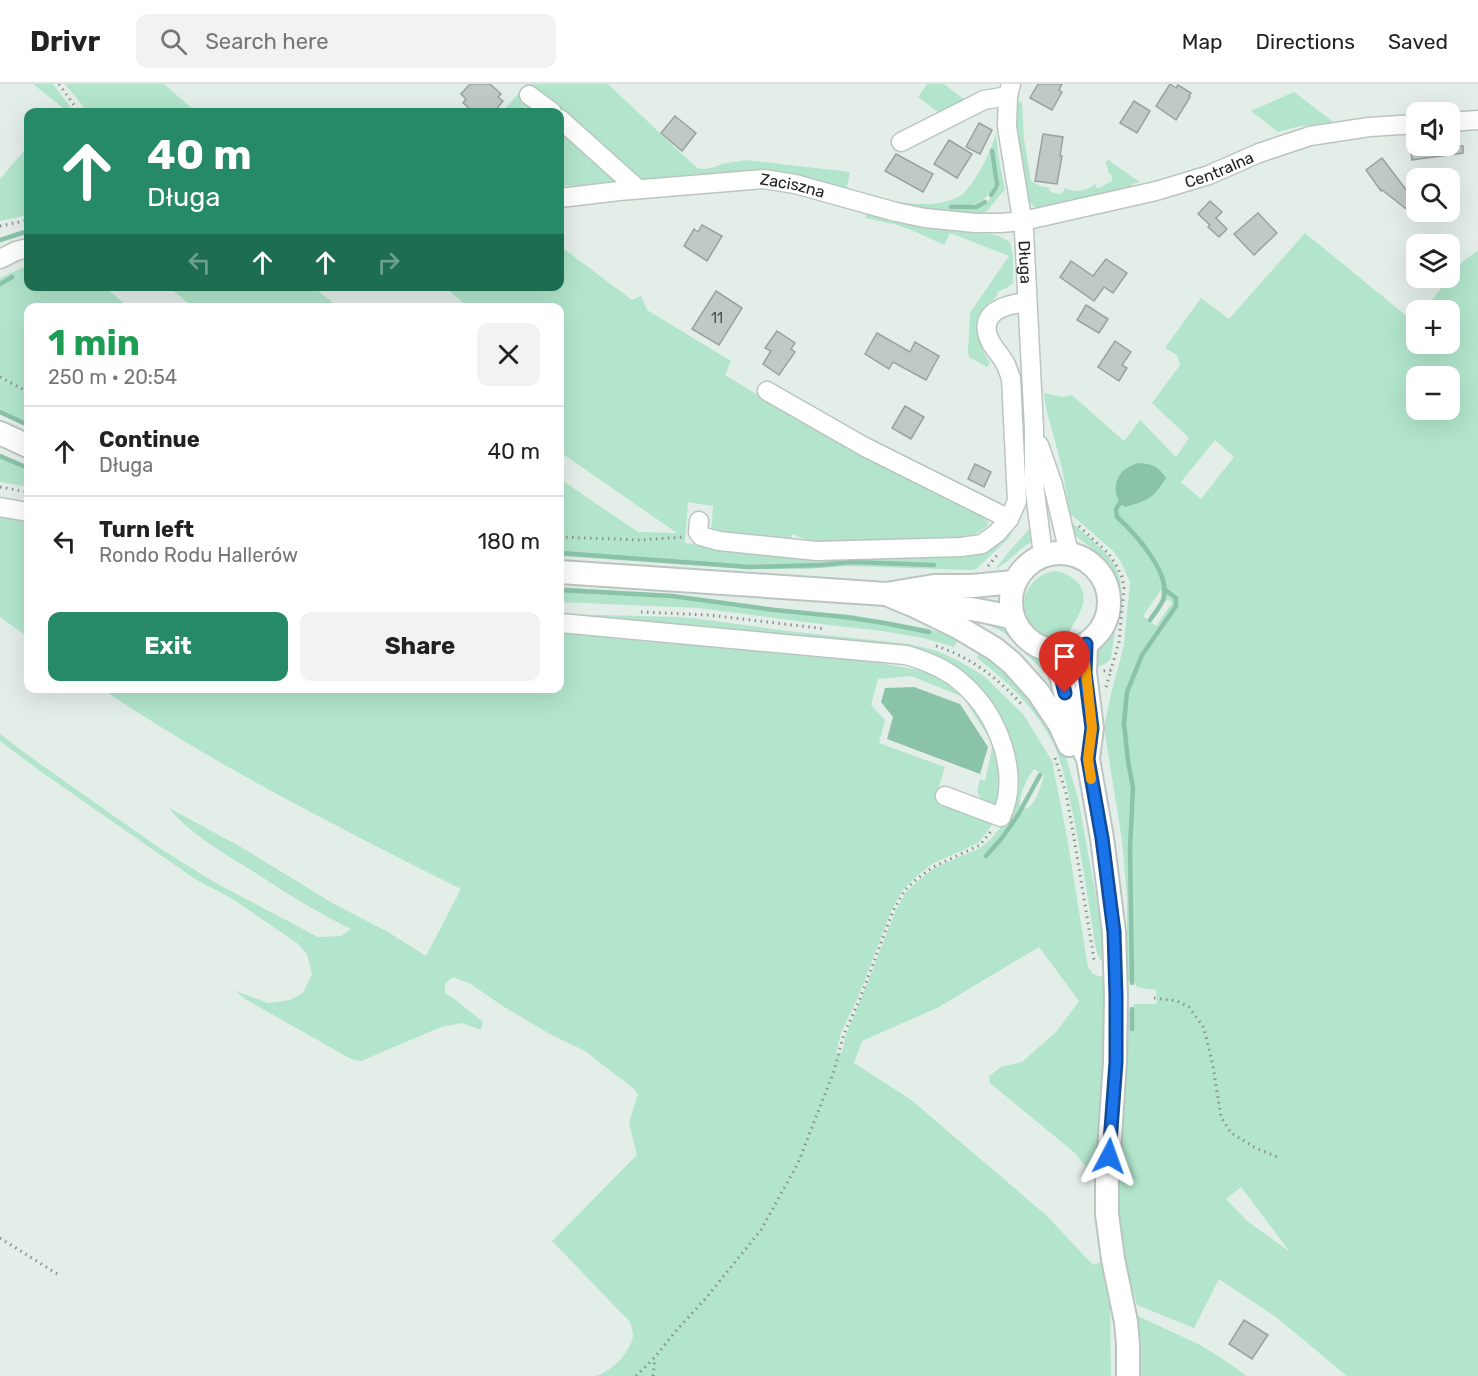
<!DOCTYPE html>
<meta charset="utf-8">
<style>
body{margin:0;font-family:Rubik,sans-serif;background:#f2f2f2;color:#222;height:100vh;display:flex;flex-direction:column;font-size:22px;white-space:nowrap}
*{box-sizing:border-box;margin:0}
p{font-size:20px;color:#767676}
.icon{flex:none;width:33px;height:33px;fill:none;stroke:currentColor;stroke-width:2;stroke-linecap:round;stroke-linejoin:round}
.map{position:relative;flex:1;overflow:hidden}
.details{position:absolute;left:24px;top:219px;width:540px;height:390px;display:flex;flex-direction:column;background:#fff;border-radius:12px;box-shadow:0 6px 24px #0002}
.details>*{flex:none}
.guide{position:absolute;left:24px;top:24px;width:540px;height:183px;border-radius:12px;box-shadow:0 6px 24px #0002;background:#258a65;color:#fff;overflow:hidden}
.controls{position:absolute;left:1406px;top:18px;display:grid;gap:12px}
.controls a{display:grid;place-items:center;width:54px;height:54px;border-radius:12px;background:#fff;box-shadow:0 6px 24px #0002;font-size:30px}
.pin{position:absolute;display:grid;place-items:center;width:51px;height:51px;color:#fff;margin:-62px -26px;border-radius:50% 50% 50% 0;rotate:-45deg;box-shadow:0 0 6px #0007}
.pin .icon{rotate:45deg}
.me{position:absolute;width:66px;margin:-33px;rotate:4deg;stroke-linejoin:round;filter:drop-shadow(0 0 4px #0008)}
.turn{display:flex;align-items:center;gap:21px;height:126px;padding:0 24px;font-size:27px}
.turn .icon{width:78px;height:78px;stroke-width:2.5}
.turn b{display:block;font-size:42px;line-height:51px}
.lanes{display:flex;align-items:center;height:57px;padding:0 24px;background:#0003;justify-content:center;gap:30px;direction:ltr}
.lanes .off{opacity:.35}
.round{display:grid;place-items:center;flex:none;width:63px;height:63px;border-radius:12px;background:#f2f2f2}
.overview{display:flex;align-items:center;justify-content:space-between;height:102px;padding:0 24px}
h1{font-size:36px;font-weight:700;line-height:45px;color:#1e9e55}
.action{display:flex;gap:12px;margin-top:auto;padding:12px 24px}
.action a{flex:1;height:69px;border-radius:12px;background:#258a65;color:#fff;font-size:24px;font-weight:700;line-height:69px;text-align:center}
.action a+a{background:#f2f2f2;color:#222}
ul{padding:0;list-style:none}
li{display:flex;align-items:center;gap:18px;height:90px;padding:0 24px;border-top:2px solid #e0e0e0}
li div{flex:1}
li b{display:block;font-size:22px}
li em{font-style:normal}
header{display:flex;align-items:center;gap:36px;box-sizing:border-box;height:84px;padding:0 30px;background:#fff;border-bottom:2px solid #e0e0e0}
header strong{font-size:28px}
nav{display:flex;gap:33px;margin-inline-start:auto;font-size:21px}
.search{width:420px;height:54px;background:#f2f2f2;display:flex;align-items:center;gap:15px;box-sizing:border-box;padding:0 21px;border-radius:12px;color:#767676;font-size:22px}
.map>svg:first-child{display:block}
</style>
<header>
<strong>Drivr</strong>
<div class="search"><svg class="icon" aria-label="search" viewBox="0 0 24 24"><circle cx="10" cy="10" r="6"/><path d="M15 15l6 6"/></svg>Search here</div>
<nav><a>Map</a><a>Directions</a><a>Saved</a></nav>
</header>
<div class="map">
<svg width="1478" height="1292" viewBox="0 0 1478 1292">
<rect width="100%" height="100%" fill="#e4eee9"/>
<g fill="#b2e5cc" fill-rule="evenodd">
<path d="M33 0H53L74 28H57L62 23Z"/>
<path d="M65 0H164L196 28H88Z"/>
<path d="M526 0H608L697 84 705 85 715 83 722 80 746 76 850 88 847 104 774 90 638 98Z"/>
<path d="M927 0H944L965 16 942 31 918 13Z"/>
<path d="M1294 8 1336 40 1300 42 1278 48 1251 27Z"/>
<path d="M519 9 542 28H502Z"/>
<path d="M1017 16 1022 19 1024 55 1031 97 1043 103H1048L1051 108 1058 110 1063 109 1065 104C1074 109 1087 107 1095 100L1097 104H1099L1112 97V92L1108 88C1109 84 1105 81 1106 77L1109 76 1115 81 1140 98 1132 100V104L1042 127 1035 124 1027 115 1015 47Z"/>
<path d="M560 43 624 99 560 102Z"/>
<path d="M996 49 998 71 1005 105 988 126 983 129 968 128V132L875 116 876 112C901 120 940 126 963 110 966 107 969 102 972 99 983 83 991 67 996 49ZM992 67 994 68 998 88 999 105C981 126 978 126 951 125V122C968 122 979 123 990 108 993 105 994 104 994 100 995 91 991 80 990 71Z"/>
<path d="M28 62V131L0 137V95Z"/>
<path d="M869 126 966 144V148L997 151 1010 158 1013 172V199L1008 203 997 208V212C973 232 974 254 990 279L987 283 969 273 968 267 970 229 1009 172 950 149 944 161 914 147 897 141 865 134Z"/>
<path d="M1305 149 1414 238 1416 237V260H1449V226H1424L1461 179 1478 166V1292H1347L1276 1233 1219 1195 1194 1244 1137 1221 1120 1161 1117 1118 1126 980 1128 926H1133L1134 920H1157L1156 906 1141 904 1136 902 1134 897H1127V814L1122 756 1104 644 1111 610 1124 561 1130 498 1121 478 1113 467 1073 432 1069 431C1067 409 1063 386 1057 365 1053 346 1045 328 1044 309L1063 313 1072 311 1124 357 1141 335V337L1176 373 1189 354 1152 319 1180 281 1177 271 1165 264 1201 214 1229 235ZM1416 292H1449V326H1416ZM1215 356 1234 373 1201 415 1181 398ZM1161 506V514L1165 517 1170 516 1172 519 1156 542 1143 532ZM1241 1103 1290 1168 1247 1137 1226 1115Z"/>
<path d="M560 162 632 216 641 212 647 226 731 277 725 291 763 314 977 427 989 439C972 466 886 458 856 457 842 457 822 459 809 456 804 455 797 452 792 450L791 460 711 447 713 422 688 418 685 459 768 469 874 473H946L985 470 994 463 1012 441 1014 445 1008 455 976 485 971 486 848 482 808 485H745L560 472V395L638 448 677 449 560 368V224L468 223 445 203 560 202Z"/>
<path d="M28 181V202L105 203 128 223 28 224V343L0 329V194Z"/>
<path d="M169 203H313L338 223H193Z"/>
<path d="M0 370 28 382V403L0 398Z"/>
<path d="M0 430 28 434V553L0 533Z"/>
<path d="M1071 438C1091 455 1131 483 1118 514L1114 488 1104 474 1077 453 1071 447Z"/>
<path d="M1031 443 1032 450 1030 459C1017 466 1009 479 995 485L1014 462Z"/>
<path d="M1055 487C1072 490 1087 501 1083 520 1080 531 1072 541 1068 551 1062 558 1055 557 1047 554 1012 541 1018 493 1055 487Z"/>
<path d="M560 503 671 510 788 526 852 531 926 544 958 555 954 563 923 554 882 547 821 540 729 528 698 524 560 518Z"/>
<path d="M560 530 680 533 715 537 787 547 909 560 937 567 959 577 984 592 1023 630 1052 677 1067 753 1088 883 1093 890 1105 894 1107 955 1098 1038 1096 1096 1075 1069 990 999 989 992 1001 983 1022 978 1057 947 1079 917 1039 863 939 923 862 957 854 979 910 1015 1046 1131 1093 1181 1105 1176 1110 1208 1111 1292H596C612 1287 630 1269 633 1252 633 1248 631 1242 630 1238L552 1157 637 1071 629 1039 638 1010 633 1004 585 967 550 950 501 921 471 900 453 893 445 900V909L457 917 483 938 481 946 462 939 441 943 361 977 351 975 245 915 236 907 268 919 290 916 303 909 312 890 307 870 297 859 231 814 195 795 40 687 0 657V650L36 677 158 763 214 798 318 853 341 852 351 845C316 828 283 807 251 786 222 768 190 750 169 724L241 763 334 820 388 848 426 872 461 805C402 776 344 746 286 715 223 681 161 645 102 605L560 604V548L650 558 719 562 772 569 868 577 930 588 959 604 971 616 999 662 1003 711 998 721 989 723 982 718 977 707 980 695 985 697 993 660 963 613 911 592 878 595 871 621 885 636 879 659 945 683 935 716 982 733 992 741 978 759 932 780 918 791 903 806 892 825 857 916 841 949 836 970 842 968 846 951 867 900 895 828 906 808 920 795 936 783 980 764 991 755 1010 732 1015 715 1016 686 1010 663 998 634 984 612 967 596 947 580 931 572 910 566 864 560 560 533ZM1034 685 1044 691C1041 702 1036 720 1026 725L1020 722C1019 710 1027 695 1034 685Z"/>
<path d="M1117 531 1111 574C1106 580 1102 583 1095 581L1096 567 1107 551Z"/>
<path d="M989 534C1012 541 1009 552 1025 564 1029 567 1034 568 1038 571 1045 576 1049 583 1052 591H1048L1003 548 989 541Z"/>
<path d="M981 563 1016 594 1064 667 1078 714 1104 856 1106 879 1100 876 1096 866C1088 816 1081 766 1070 716 1065 695 1061 674 1051 655 1033 622 1006 596 977 574Z"/>
<path d="M1138 1232 1200 1261 1218 1272 1247 1292H1139Z"/>
</g>
<g fill="#8ac3a8">
<path d="M1138 379C1153 380 1158 382 1166 394 1154 414 1147 417 1125 423 1111 413 1113 391 1129 383 1132 381 1135 380 1138 379Z"/>
<path d="M914 603 960 620 988 663 980 690 887 655 893 633 881 618 885 604Z"/>
</g>
<g fill="none" stroke-linecap="round" stroke-linejoin="round">
<g stroke="#8ac3a8" stroke-width="4.5">
<path d="M991 111 996 104 997 100 992 67"/>
<path d="M951 123H976L985 118"/>
<path d="M0 156 28 147"/>
<path d="M0 200 12 193"/>
<path d="M0 328 28 341"/>
<path d="M0 372 28 384"/>
<path d="M1120 419 1116 425 1117 433C1134 448 1173 491 1163 516 1160 523 1154 530 1150 536"/>
<path d="M560 469 750 483 821 481 850 478 934 481"/>
<path d="M560 506 672 512 775 526 845 533 884 539 929 548"/>
<path d="M986 772 1002 754 1018 731 1040 691"/>
<path d="M1132 899 1130 764 1133 704 1128 677 1124 639 1127 608 1142 571 1176 522V514L1164 505"/>
<path d="M1132 925V945"/>
</g>
</g>
<g fill="#c0cac5" stroke="#99a29d" stroke-width="1.5">
<path d="M470 0H490L501 10 498 13 503 17 494 28H473L463 19 466 15 461 10Z"/>
<path d="M1038 0H1062L1059 6 1062 8 1052 26 1030 14Z"/>
<path d="M1170 0 1176 4 1178 1 1191 9 1189 12 1190 13 1176 36 1156 22Z"/>
<path d="M1134 17 1150 27 1137 49 1120 39Z"/>
<path d="M675 32 696 49 682 67 661 49Z"/>
<path d="M979 39 992 46 980 70 966 63Z"/>
<path d="M1043 50 1063 53 1060 72H1062L1057 100 1035 97Z"/>
<path d="M949 56 972 70 957 94 934 80Z"/>
<path d="M1410 62H1463V69L1412 76Z"/>
<path d="M896 70 933 90 923 108 885 87Z"/>
<path d="M1382 74 1416 119 1409 127 1382 106 1381 107 1366 86Z"/>
<path d="M1210 117 1222 128 1216 134 1227 145 1219 153 1208 143 1210 141 1198 130Z"/>
<path d="M1258 129 1277 149 1254 171 1234 150Z"/>
<path d="M702 141 722 152 707 177 684 162 694 145 698 148Z"/>
<path d="M1106 175 1127 189 1113 209 1104 203 1094 217 1060 193 1071 177 1093 192Z"/>
<path d="M716 207 742 224 719 261 692 245Z"/>
<path d="M1086 221 1108 235 1099 249 1077 236Z"/>
<path d="M777 247 795 259 791 265 795 268 779 291 763 280 771 267 765 264Z"/>
<path d="M877 249 910 268 915 258 939 272 926 296 893 278 889 285 865 270Z"/>
<path d="M1115 257 1131 268 1122 281 1127 284 1119 297 1098 283Z"/>
<path d="M905 322 924 333 911 355 892 344Z"/>
<path d="M975 380 991 388 984 403 968 395Z"/>
<path d="M1244 1236 1268 1251 1252 1275 1229 1260Z"/>
</g>
<g fill="none" stroke-linecap="round" stroke-linejoin="round">
<g stroke="#bbc5c0" stroke-width="21">
<g id="minor">
<path id="s1" d="M1011 0 1008 12 1007 43 1024 147 1034 345V400L1043 471"/>
<path d="M529 11 552 28"/>
<path d="M560 35 638 105"/>
<path d="M1449 38 1478 36"/>
<path d="M901 58 984 16 1008 12"/>
<path id="s2" d="M560 114 619 107 764 95 795 100 896 128 925 134 975 139H1000L1023 137 1156 107 1209 91 1259 69 1310 52 1369 43 1416 40"/>
<path d="M0 175 16 167 28 164"/>
<path d="M767 307 865 363 1009 435"/>
<path d="M1039 361 1053 401 1069 469"/>
<path d="M0 423 28 428"/>
<path d="M699 437 698 448 701 452 719 457 817 467 961 463 982 460 997 449 1009 435 1017 417 1011 294C1009 290 1008 285 1006 281 1001 270 989 261 987 248 983 225 1010 220 1027 218"/>
<path d="M560 539 906 571C927 577 947 585 963 600 998 631 1021 689 1001 733L945 712"/>
</g>
</g>
<g stroke="#bbc5c0" stroke-width="26">
<g id="major">
<path d="M0 349 28 362"/>
<circle cx="1060" cy="518" r="49"/>
<path d="M560 488 886 510 934 502H972L1014 498"/>
<path d="M886 510 915 522 958 543 995 565 1012 579 1038 608 1060 641 1069 661"/>
<path d="M922 522C955 521 982 526 1013 534"/>
<path d="M1086 560 1085 589 1092 644 1088 674"/>
<path d="M1055 568 1074 643 1088 675 1102 754 1114 848 1116 912 1115 978 1107 1096V1130L1113 1175 1126 1238 1128 1261V1292"/>
</g>
</g>
<g stroke="#8a918d" stroke-width="3" stroke-dasharray="1.5 4.5" stroke-linecap="butt">
<path d="M59 0 79 28"/>
<path d="M0 142 28 136"/>
<path d="M0 293 28 308"/>
<path d="M0 403 28 408"/>
<path d="M1079 442 1108 469 1115 479 1122 493 1124 504 1119 558 1111 586 1103 587"/>
<path d="M560 453 640 456 685 453"/>
<path d="M988 482 999 469"/>
<path d="M641 528 709 531 826 545"/>
<path d="M936 562C971 573 999 595 1023 622"/>
<path d="M1106 603 1111 586"/>
<path d="M1055 674 1066 709 1073 748 1094 875 1096 878"/>
<path d="M1154 914 1177 917 1189 923 1204 944 1213 982 1221 1033 1231 1049 1254 1063 1277 1073"/>
<path d="M0 1154 59 1191"/>
<path d="M636 1292 655 1273 675 1248 706 1214 761 1146 798 1079 834 987 844 950 859 917 893 827 905 806 918 794 933 783 980 761 991 747"/>
<path d="M653 1292 655 1274"/>
</g>
<use href="#minor" stroke="#fff" stroke-width="18"/>
<use href="#major" stroke="#fff" stroke-width="22"/>
</g>
<g fill="none" stroke-linecap="round" stroke-linejoin="round">
<g stroke="#114b97" stroke-width="15">
<path id="route" d="M1065 609 1055 568 1071 566 1086 560 1085 589 1092 644 1088 675 1102 754 1114 848 1116 912V978L1109 1072"/>
</g>
<use href="#route" stroke="#1a73e8" stroke-width="10"/>
<path stroke="#f59e0b" stroke-width="10" d="M1085 578 1092 644 1088 675 1091 695"/>
</g>
<g text-anchor="middle" dominant-baseline="central" stroke-width="4.5" stroke-linejoin="round" paint-order="stroke">
<g font-size="14" fill="#484e4b">
<text x="717" y="234">11</text>
</g>
<g font-size="16" fill="#202422" stroke="#e4eee9">
<text stroke="none"><textPath href="#s2" startOffset="672">Centralna</textPath></text>
<text stroke="none"><textPath href="#s2" startOffset="234">Zaciszna</textPath></text>
<text stroke="none"><textPath href="#s1" startOffset="180">Długa</textPath></text>
</g>
</g>
</svg>
<div class="controls">
<a><svg class="icon" aria-label="sound" viewBox="0 0 24 24"><path d="M4 9h4l5-4v14l-5-4H4zM17 9q2 3 0 6"/></svg></a>
<a><svg class="icon" aria-label="search" viewBox="0 0 24 24"><circle cx="10" cy="10" r="6"/><path d="M15 15l6 6"/></svg></a>
<a><svg class="icon" aria-label="layers" viewBox="0 0 24 24"><path d="M12 4l9 5-9 5-9-5zM3 14l9 5 9-5"/></svg></a>
<a>+</a>
<a>−</a>
</div>
<div class="pin" style="left:1065px;top:609px;background:#d93025"><svg class="icon" aria-label="arrive" viewBox="0 0 24 24"><path d="M6 21V4h12l-3 4 3 4H6"/></svg></div>
<svg class="me" style="left:1109px;top:1072px" viewBox="-20 -20 40 40"><path d="M0-17L14 15 0 8-14 15z" fill="#1a73e8" stroke="#fff" stroke-width="4"/></svg>
<div class="guide">
<div class="turn"><svg class="icon" aria-label="ahead" viewBox="0 0 24 24"><path d="M12 20V5M6 11l6-6 6 6"/></svg><div><b>40 m</b>Długa</div></div>
<div class="lanes"><svg class="icon off" aria-label="left" viewBox="0 0 24 24"><path d="M17 20v-9H6M10 6l-5 5 5 5"/></svg><svg class="icon" aria-label="ahead" viewBox="0 0 24 24"><path d="M12 20V5M6 11l6-6 6 6"/></svg><svg class="icon" aria-label="ahead" viewBox="0 0 24 24"><path d="M12 20V5M6 11l6-6 6 6"/></svg><svg class="icon off" aria-label="right" viewBox="0 0 24 24"><path d="M7 20v-9h11M14 6l5 5-5 5"/></svg></div>
</div>
<section class="details">
<div class="overview"><div><h1>1 min</h1><p>250 m · 20:54</p></div><a class="round"><svg class="icon" aria-label="close" viewBox="0 0 24 24"><path d="M6 6l12 12M18 6L6 18"/></svg></a></div>
<ul>
<li><svg class="icon" aria-label="ahead" viewBox="0 0 24 24"><path d="M12 20V5M6 11l6-6 6 6"/></svg><div><b>Continue</b><p>Długa</p></div><em>40 m</em></li>
<li><svg class="icon" aria-label="left" viewBox="0 0 24 24"><path d="M17 20v-9H6M10 6l-5 5 5 5"/></svg><div><b>Turn left</b><p>Rondo Rodu Hallerów</p></div><em>180 m</em></li>
</ul>
<div class="action"><a>Exit</a><a>Share</a></div>
</section>
</div>
